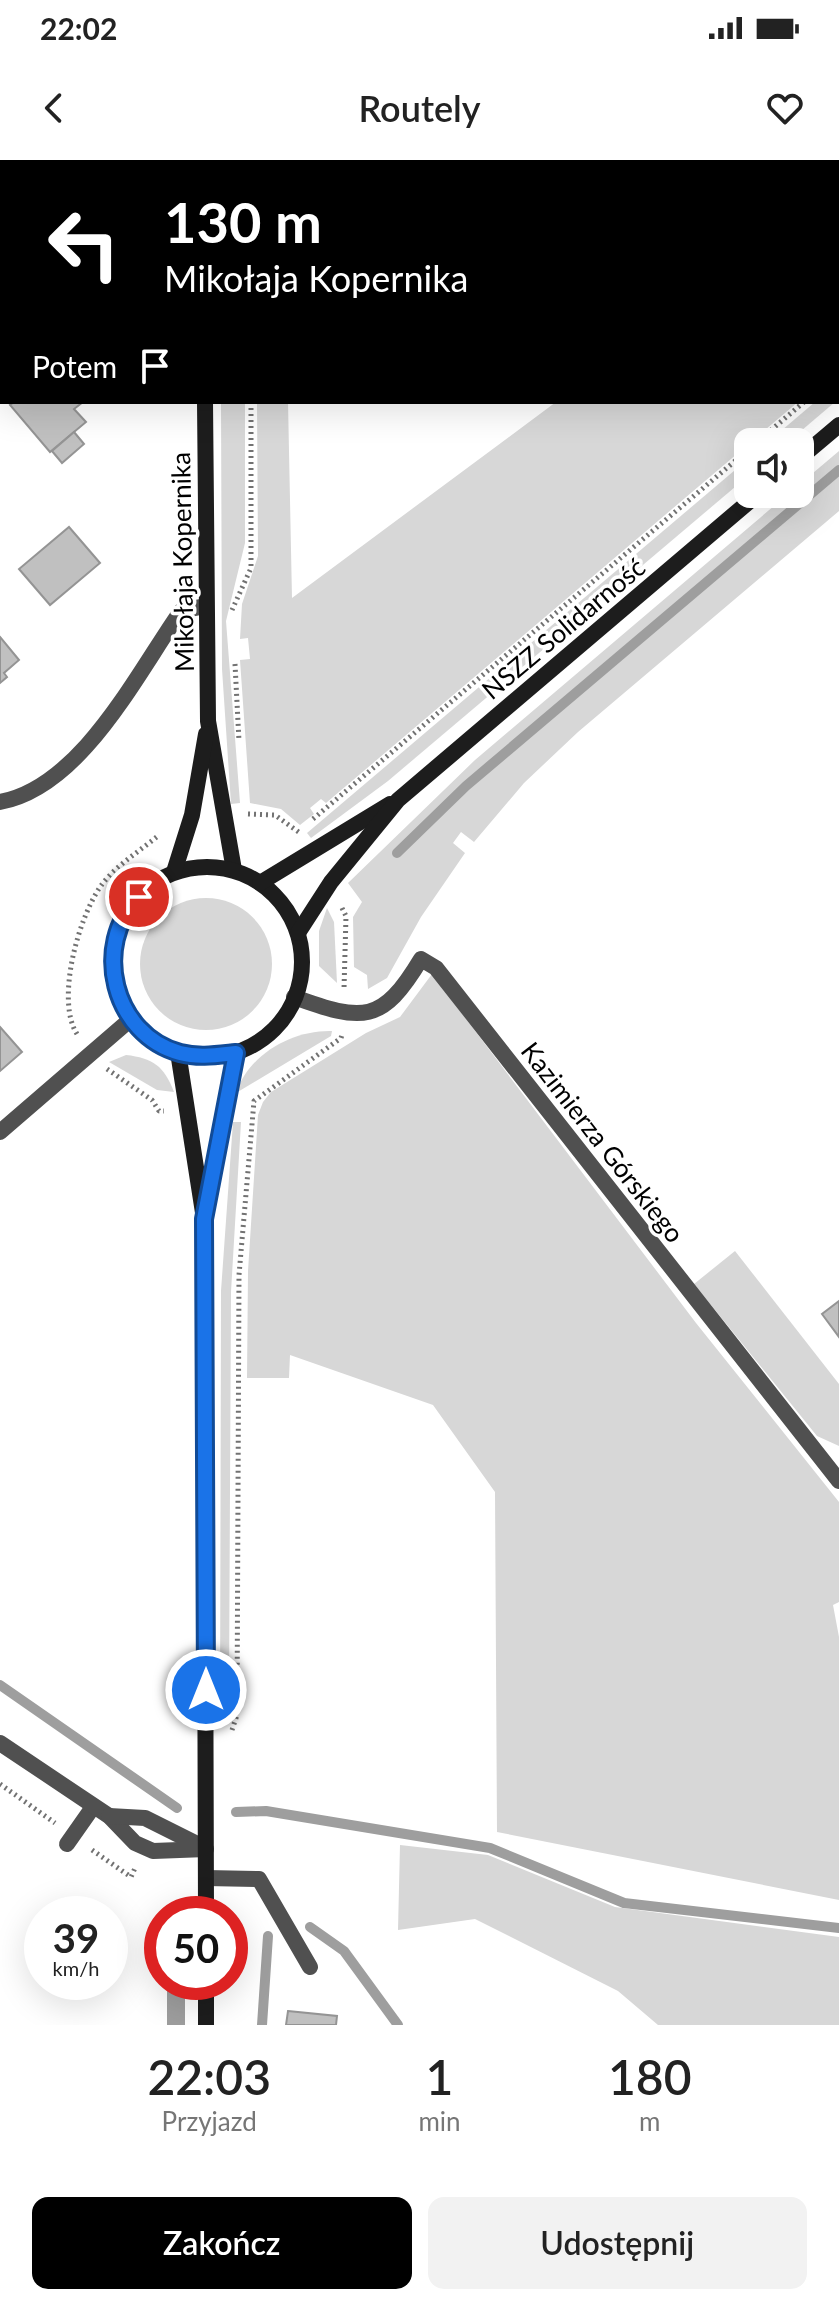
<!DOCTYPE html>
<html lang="pl">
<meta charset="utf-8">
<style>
body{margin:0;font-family:Lato,sans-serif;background:#f2f2f2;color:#222;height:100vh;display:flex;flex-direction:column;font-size:30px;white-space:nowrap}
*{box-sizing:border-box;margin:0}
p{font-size:26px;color:#767676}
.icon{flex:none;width:44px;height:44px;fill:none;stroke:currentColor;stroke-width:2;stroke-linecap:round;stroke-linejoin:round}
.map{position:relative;height:1865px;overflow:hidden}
.side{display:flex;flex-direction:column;background:#fff;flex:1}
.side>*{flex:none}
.top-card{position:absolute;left:0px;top:0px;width:840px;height:244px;box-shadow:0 8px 32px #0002;background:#000;color:#fff;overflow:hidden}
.fabs{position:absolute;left:734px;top:268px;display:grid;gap:16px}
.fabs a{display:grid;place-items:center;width:80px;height:80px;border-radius:16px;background:#fff;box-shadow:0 8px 32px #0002;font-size:40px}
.speed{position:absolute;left:24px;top:1736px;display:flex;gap:16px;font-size:40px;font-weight:700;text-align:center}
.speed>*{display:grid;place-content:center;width:104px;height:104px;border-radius:50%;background:#fff;box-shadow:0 8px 32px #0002;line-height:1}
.speed small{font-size:20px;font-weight:400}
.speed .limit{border:12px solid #d22;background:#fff;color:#111}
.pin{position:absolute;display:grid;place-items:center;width:68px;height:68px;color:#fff;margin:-34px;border:4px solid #fff;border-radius:50%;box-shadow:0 2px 8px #0007}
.me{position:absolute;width:88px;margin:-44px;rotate:0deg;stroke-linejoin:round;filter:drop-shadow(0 0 6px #0008)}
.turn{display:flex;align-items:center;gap:28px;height:168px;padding:0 32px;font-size:36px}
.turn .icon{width:104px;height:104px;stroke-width:2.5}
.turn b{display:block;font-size:56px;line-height:68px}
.then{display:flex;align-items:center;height:76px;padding:0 32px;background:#0003;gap:16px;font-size:30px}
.eta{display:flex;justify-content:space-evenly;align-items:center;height:136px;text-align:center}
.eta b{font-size:48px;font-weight:600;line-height:56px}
.primary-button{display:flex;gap:16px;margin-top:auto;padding:16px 32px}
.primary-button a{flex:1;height:92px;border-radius:16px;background:#000;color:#fff;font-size:32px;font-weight:600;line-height:92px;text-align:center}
.primary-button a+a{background:#f2f2f2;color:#222}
.status{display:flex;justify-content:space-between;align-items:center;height:56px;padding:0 40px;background:#fff;direction:ltr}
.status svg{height:22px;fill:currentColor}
header{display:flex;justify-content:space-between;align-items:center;height:104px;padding:0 32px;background:#fff;font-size:36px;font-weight:600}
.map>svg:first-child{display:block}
</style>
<div class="status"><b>22:02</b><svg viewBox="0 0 49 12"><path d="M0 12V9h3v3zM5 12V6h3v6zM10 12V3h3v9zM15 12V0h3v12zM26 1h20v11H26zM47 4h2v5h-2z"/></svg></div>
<header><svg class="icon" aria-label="back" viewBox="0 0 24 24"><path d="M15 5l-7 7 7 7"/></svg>Routely<svg class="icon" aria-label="heart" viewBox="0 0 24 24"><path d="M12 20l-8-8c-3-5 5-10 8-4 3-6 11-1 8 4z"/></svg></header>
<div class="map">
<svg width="839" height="1865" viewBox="0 0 839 1865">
<rect width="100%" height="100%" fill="#fff"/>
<g fill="#d7d7d7">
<path d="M221 242H245V383L226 461 240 643 231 644 222 509Z"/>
<path d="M257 242H288L292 438 556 242H798L326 643 321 639 310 648 314 654 300 665 281 649 250 643 240 500 250 499 248 478 240 479 242 444 258 396Z"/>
<path d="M815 242H835L788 282H768Z"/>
<path d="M839 291V351L578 572 524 623 474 682 461 672 453 683 465 693 421 757 387 818 368 829 367 815 354 807 353 757 362 742 348 723 475 600 788 334H800V324Z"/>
<path d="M748 299V316L388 621 311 678 307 673Z"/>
<circle cx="206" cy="804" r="66"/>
<path d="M327 748 334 762 337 823 319 806V771Z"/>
<path d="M432 814 696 1163 839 1342V1442L833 1445 839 1477V1740L497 1672 495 1332 433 1245 290 1195 289 1218H247L248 1111 258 955 263 942 271 932 366 873 400 857Z"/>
<path d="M332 871 331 876 236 933C249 894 292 870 332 871Z"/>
<path d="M126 895C153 898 164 906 174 932L157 930 109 902Z"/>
<path d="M233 962H241L231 1132 229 1529 224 1564 220 1565 221 1131Z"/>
<path d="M735 1091 839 1224V1286L817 1276 694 1124Z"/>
<path d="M400 1685 488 1695 615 1747 839 1777V1865H658L618 1831 475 1759 398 1770Z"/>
</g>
<path fill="#9e9e9e" d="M167 1824 185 1825V1865H167Z"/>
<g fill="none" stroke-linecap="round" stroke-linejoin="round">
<g stroke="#9e9e9e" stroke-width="10">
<path d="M397 693 466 626 839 310"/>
<path d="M0 1525 177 1648"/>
<path d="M236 1652 266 1651 490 1688 624 1743 839 1768"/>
<path d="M310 1767 344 1791 398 1865"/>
<path d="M262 1865 268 1776"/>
</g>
</g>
<g fill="#c0c0c0" stroke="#949494" stroke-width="2">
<path d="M14 242H83L74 249 86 262 50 292 10 245Z"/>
<path d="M74 272 84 284 62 303 52 291Z"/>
<path d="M69 367 100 403 50 445 19 409Z"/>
<path d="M0 477 19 500 4 513 7 517 0 523Z"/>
<path d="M0 867 22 892 0 911Z"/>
<path d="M839 1141V1177L822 1154Z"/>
<path d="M288 1851 337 1856 336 1865H286Z"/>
</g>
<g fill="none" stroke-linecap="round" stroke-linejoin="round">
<g stroke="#727272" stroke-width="5" stroke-dasharray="2 4" stroke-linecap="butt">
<path d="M260 0V2"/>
<path d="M838 213 839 212"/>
<path d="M757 282 804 242"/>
<path d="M232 450 251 408V242"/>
<path d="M235 504 239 581"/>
<path d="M248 654 275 655 300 673"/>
<path d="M313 659 748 290"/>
<path d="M342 748 346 756 344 829"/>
<path d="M77 874C55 840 79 754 103 723 118 704 140 691 159 675"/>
<path d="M107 909 152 940 159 951H164"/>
<path d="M232 1570 237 1555 239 1115 254 941 341 878 342 875"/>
<path d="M0 1624 55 1663"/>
<path d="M92 1690 131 1717 135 1708"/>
</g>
<g stroke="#505050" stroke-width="16">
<path d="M674 0V2"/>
<path d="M294 837C363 862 382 864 421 799L436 808 839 1321"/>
<path d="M67 1684 93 1647"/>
<path d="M206 1718 259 1719 310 1807"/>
</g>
<g stroke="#505050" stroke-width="16">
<path d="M0 186 2 184"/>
<path d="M0 642C81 627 136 515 181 451L205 446"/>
<path d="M0 972 131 859"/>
<path d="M0 1583 109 1656 135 1683 153 1691 206 1689"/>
<path d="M109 1656 145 1658 205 1688"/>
</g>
<g stroke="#1d1d1d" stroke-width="16">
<path d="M201 0V2"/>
<path d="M205 242 208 561 234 710"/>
<path d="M800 298 839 265"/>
<circle cx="207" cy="802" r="95"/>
<path d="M174 712 192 655 206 574"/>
<path d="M260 723 390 644"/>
<path d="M298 773 331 722 398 640 758 334"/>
<path d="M178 892 204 1059 206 1754"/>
<path d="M207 1045 236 893"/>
<path d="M206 1865V1822"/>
</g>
</g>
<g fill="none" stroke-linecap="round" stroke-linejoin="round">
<g stroke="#114b97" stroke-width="20">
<path id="route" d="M139 737C91 785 113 875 180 893 199 898 217 895 236 893L204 1059 206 1530"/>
</g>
<use href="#route" stroke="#1a73e8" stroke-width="14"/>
</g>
<g text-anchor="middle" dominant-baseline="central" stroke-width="7" stroke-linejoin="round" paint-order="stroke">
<g font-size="26" fill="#000" stroke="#fff">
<text transform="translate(182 402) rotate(-91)">Mikołaja Kopernika</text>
<text transform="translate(563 468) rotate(-40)">NSZZ Solidarność</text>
<text transform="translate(603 982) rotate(52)">Kazimierza Górskiego</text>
</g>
</g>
</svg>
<div class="fabs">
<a><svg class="icon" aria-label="sound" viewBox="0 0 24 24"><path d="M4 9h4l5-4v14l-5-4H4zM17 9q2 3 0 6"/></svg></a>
</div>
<div class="speed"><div>39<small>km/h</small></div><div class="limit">50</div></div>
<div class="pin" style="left:139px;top:737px;background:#d93025"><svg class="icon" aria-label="arrive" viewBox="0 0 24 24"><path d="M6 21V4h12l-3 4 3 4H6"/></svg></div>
<svg class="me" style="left:206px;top:1530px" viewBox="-20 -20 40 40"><circle r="17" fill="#1a73e8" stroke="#fff" stroke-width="3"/><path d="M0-11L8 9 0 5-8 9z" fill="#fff"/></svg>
<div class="top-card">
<div class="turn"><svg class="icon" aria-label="left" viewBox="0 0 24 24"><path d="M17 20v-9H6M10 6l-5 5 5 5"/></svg><div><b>130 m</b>Mikołaja Kopernika</div></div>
<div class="then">Potem<svg class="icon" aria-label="arrive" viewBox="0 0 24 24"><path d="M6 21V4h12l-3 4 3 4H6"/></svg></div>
</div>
</div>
<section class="side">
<div class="eta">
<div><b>22:03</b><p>Przyjazd</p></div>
<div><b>1</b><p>min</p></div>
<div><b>180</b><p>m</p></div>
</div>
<div class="primary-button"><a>Zakończ</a><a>Udostępnij</a></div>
</section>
